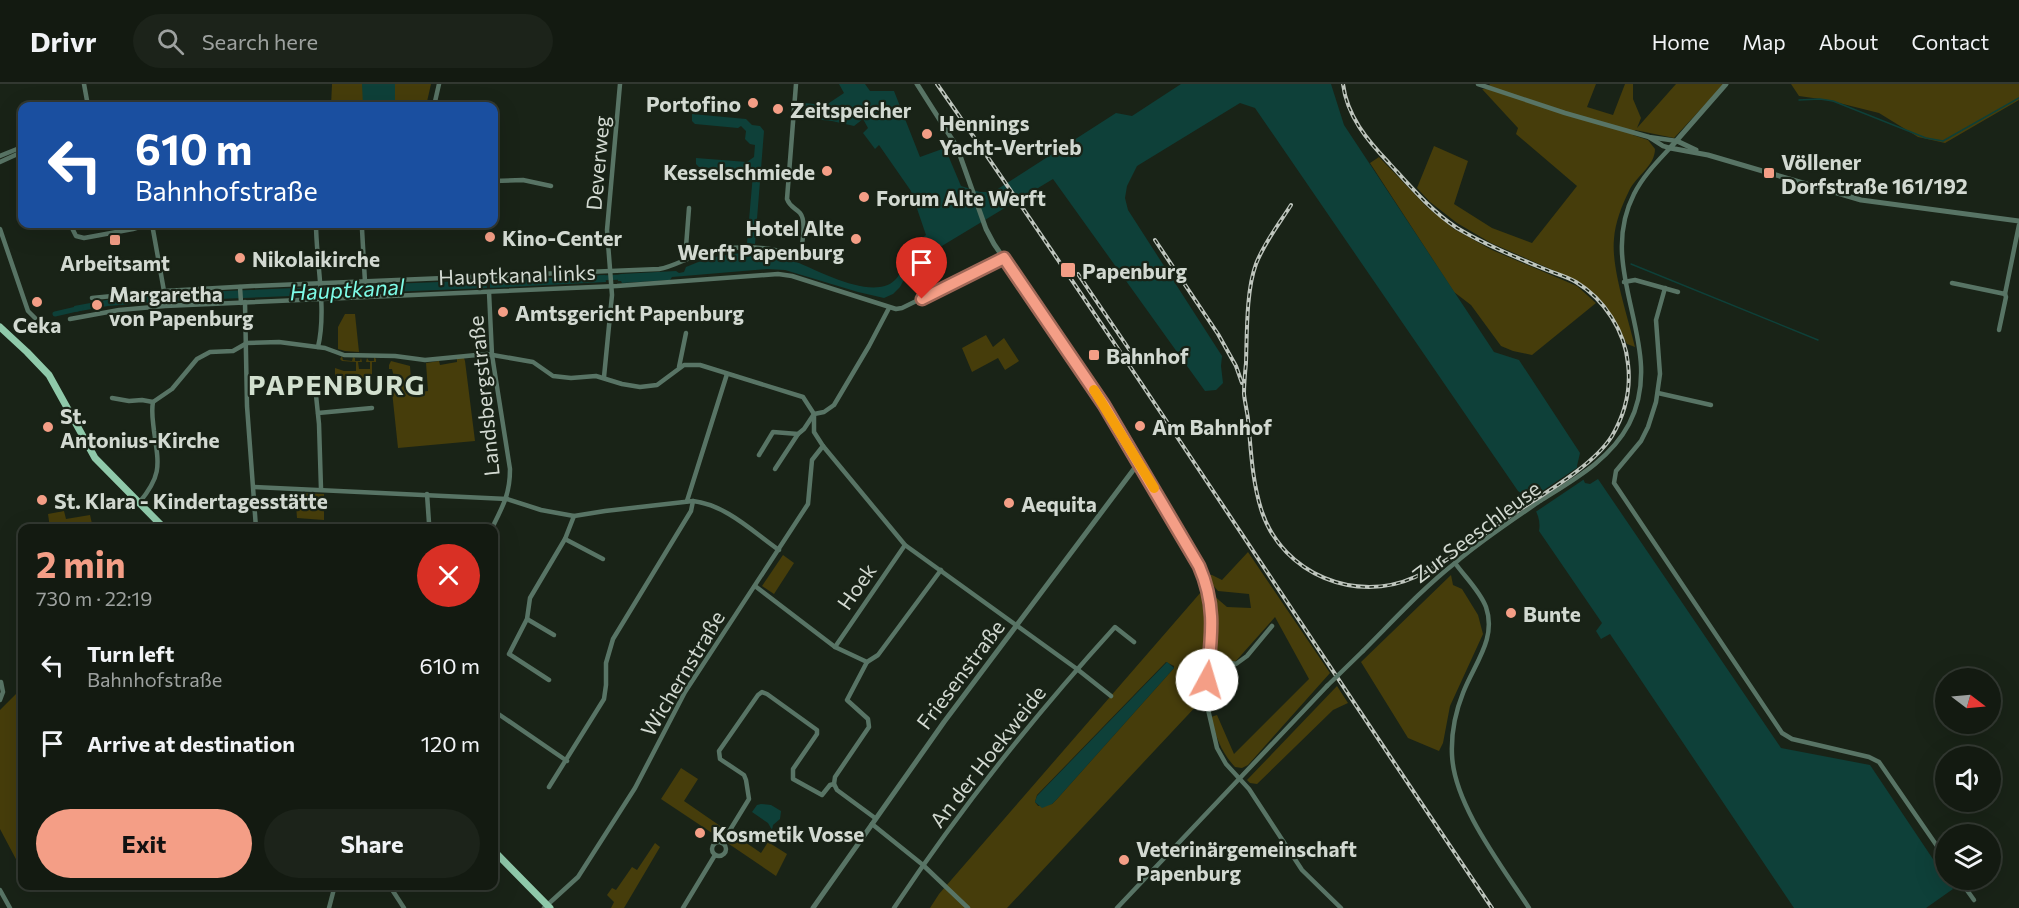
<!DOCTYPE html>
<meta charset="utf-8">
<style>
body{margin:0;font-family:Commissioner,sans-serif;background:#1c231a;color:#f1f3f6;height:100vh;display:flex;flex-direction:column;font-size:22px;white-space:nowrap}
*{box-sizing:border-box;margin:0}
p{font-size:20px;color:#9da19f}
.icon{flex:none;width:33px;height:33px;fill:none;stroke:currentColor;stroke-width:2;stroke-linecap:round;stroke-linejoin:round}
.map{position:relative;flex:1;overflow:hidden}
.details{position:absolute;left:18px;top:440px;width:480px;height:366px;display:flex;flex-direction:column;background:#131a11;border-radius:12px;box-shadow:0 6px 24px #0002,0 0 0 2px #323831}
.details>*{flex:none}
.hud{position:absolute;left:18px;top:18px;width:480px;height:126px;border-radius:12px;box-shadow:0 6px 24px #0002,0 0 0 2px #323831;background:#1a4fa0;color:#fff;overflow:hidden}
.needle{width:39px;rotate:106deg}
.buttons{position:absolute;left:1935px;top:584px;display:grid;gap:12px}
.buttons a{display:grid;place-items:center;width:66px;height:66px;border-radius:50%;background:#131a11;box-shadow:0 6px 24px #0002,0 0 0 2px #323831;font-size:30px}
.pin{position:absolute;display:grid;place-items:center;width:51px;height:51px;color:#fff;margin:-62px -26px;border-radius:50% 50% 50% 0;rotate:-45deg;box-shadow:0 0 6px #0007}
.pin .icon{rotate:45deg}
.me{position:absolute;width:66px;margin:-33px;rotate:6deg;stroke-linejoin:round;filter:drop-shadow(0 0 4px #0008)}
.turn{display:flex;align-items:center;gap:21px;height:126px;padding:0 18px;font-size:27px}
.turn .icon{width:78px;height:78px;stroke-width:2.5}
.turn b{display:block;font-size:42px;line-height:51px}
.round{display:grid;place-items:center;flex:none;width:63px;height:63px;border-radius:32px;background:#1c231a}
.overview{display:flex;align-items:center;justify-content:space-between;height:102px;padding:0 18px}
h1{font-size:36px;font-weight:700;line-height:45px;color:#f49e86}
.cta{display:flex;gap:12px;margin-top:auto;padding:12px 18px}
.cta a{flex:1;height:69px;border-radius:36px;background:#f49e86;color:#111;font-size:24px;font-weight:700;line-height:69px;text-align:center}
.cta a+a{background:#1c231a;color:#f1f3f6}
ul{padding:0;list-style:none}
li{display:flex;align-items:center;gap:18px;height:78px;padding:0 18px}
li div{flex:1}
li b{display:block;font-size:22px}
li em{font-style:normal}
header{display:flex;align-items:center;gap:36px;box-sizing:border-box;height:84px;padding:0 30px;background:#131a11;border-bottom:2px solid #323831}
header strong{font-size:28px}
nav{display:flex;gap:33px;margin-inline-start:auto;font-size:21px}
.search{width:420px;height:54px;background:#1c231a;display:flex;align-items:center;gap:15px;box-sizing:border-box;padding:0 21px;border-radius:33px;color:#9da19f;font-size:22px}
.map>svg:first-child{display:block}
</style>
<header>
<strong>Drivr</strong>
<div class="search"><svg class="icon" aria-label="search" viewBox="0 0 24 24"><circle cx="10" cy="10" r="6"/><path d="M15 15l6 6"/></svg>Search here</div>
<nav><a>Home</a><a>Map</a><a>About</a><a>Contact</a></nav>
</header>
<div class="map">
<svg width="2019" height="824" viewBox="0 0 2019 824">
<rect width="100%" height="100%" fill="#192317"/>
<g fill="#463d0b" fill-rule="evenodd">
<path d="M332 0H431L426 22H331Z"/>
<path d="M1490 0H1596L1587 23 1613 31 1625 0H1633V15L1641 34 1637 44 1676 0H1724L1674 54 1635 46 1633 51 1648 56 1655 65C1655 82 1636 92 1629 107 1622 121 1615 139 1614 155 1611 184 1628 233 1635 263L1627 260 1606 222 1578 197 1491 159 1457 139 1430 118 1417 104 1434 62 1468 77 1454 120 1492 144 1532 159 1577 102 1516 50 1518 44 1482 5H1487Z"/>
<path d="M1791 0H2019V16L1945 59 1918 53 1879 29 1827 16 1799 12Z"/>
<path d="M1379 73 1427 123 1454 145 1492 166 1577 202 1596 219 1532 271 1513 267 1501 262 1471 221 1454 208 1370 79Z"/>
<path d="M345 230H355L359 268 345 267 338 265V243Z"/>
<path d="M986 251 993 263 1004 254 1019 277 1005 286 998 274 972 288 962 264Z"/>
<path d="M342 272 343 276 352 277 353 273 355 274V277H360L361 274 362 278H358L359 285H370V278H366L367 274 369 277H374V273L376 275V278H372V294L342 295 335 294V284L344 287H356V278L342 277 340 275Z"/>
<path d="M457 274H464L465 277 475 357 398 364 391 298 395 297 392 285H389V281L391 277 410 282 412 309 428 307 426 279 439 277 440 281 457 278Z"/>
<path d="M295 409 324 410V436L297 434Z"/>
<path d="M64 427 66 435 90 431 93 444H50L48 430Z"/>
<path d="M1248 468 1330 589 1248 681 1242 684 1235 683C1221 668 1216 653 1211 633L1217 631 1234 670 1309 595 1275 533 1235 578 1221 575 1215 571 1214 563 1217 536 1213 511 1227 523 1251 524 1249 510 1218 507 1211 499 1210 491H1212L1222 496Z"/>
<path d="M783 471 794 479 774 510 762 502Z"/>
<path d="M1451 491 1453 501 1462 505 1478 531 1483 550 1450 622 1443 659 1439 667 1408 654 1361 578Z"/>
<path d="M1201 508 1206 547 1202 573 1198 580 1200 618 1007 824H930L939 810ZM1166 578 1174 582V584L1057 715 1052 720 1038 722 1035 718 1037 711Z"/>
<path d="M1337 602 1348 619 1333 626 1257 700 1250 699 1247 696Z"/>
<path d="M22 604V679H20L22 694V777L18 779 0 745V626Z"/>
<path d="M681 684 698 695 684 717 726 746 721 755 661 715Z"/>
<path d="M732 749 761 769 768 758 787 770 776 792 726 758Z"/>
<path d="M655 759 660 763 624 824H611L614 818 607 811 612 804 616 806 632 783 637 786Z"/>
</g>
<g fill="#0e4039">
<path d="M362 0H395V22H363Z"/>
<path d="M839 0H865L870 7H894L920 73 945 64 961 102 980 108H993L1116 29 1132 32 1181 0H1331L1344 41 1494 268 1519 276 1580 369 1577 382 1585 399 1590 400 1598 395 1781 664 1870 681 1953 805 1926 824H1794L1610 550 1601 555 1596 547 1602 539 1539 447C1542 431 1531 416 1518 407L1255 24 1240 19 1137 82 1127 102 1125 114 1128 126 1222 272 1221 282 1223 299 1216 306 1205 307 1053 95 912 180 900 203 893 210 884 214 858 208 785 186 767 185 672 193 670 196 622 199 621 197H618V191L621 190 676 187 679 189 684 188 686 183C704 175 723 170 743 169L745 167H756L762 174 768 170C778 173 789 175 799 179 821 188 874 217 895 196 903 188 906 174 912 164 915 159 921 155 926 151L911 107 879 61 875 65 863 49 868 44 863 35 854 42 832 37 802 34 804 19 826 21 844 9Z"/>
<path d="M692 30 746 35 752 41 760 42 764 47 755 160 747 159 753 90 748 85 745 87 699 83 696 80V74L747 78 754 73 755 61 750 60 745 55 746 47 741 42 738 44 695 40 692 37Z"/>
<path d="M605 191 606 198 490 204V197Z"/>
<path d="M486 196 487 204 167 217 108 222 75 228 74 222 112 215 180 209Z"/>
<path d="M1167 578 1174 584 1057 715 1052 720 1042 724 1035 718 1037 712Z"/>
<path d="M761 720 771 721 781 727 780 735 773 741 772 746 768 739 752 728 757 721Z"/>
</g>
<path fill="#192317" d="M1581 381 1586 394 1534 429 1526 418Z"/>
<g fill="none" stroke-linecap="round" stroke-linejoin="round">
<g stroke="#0e4039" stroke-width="1.5">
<path d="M1799 16 1820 15 1833 17 1926 54 1943 57 2019 14"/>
<path d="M1631 180 1818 256"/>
</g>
<g stroke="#0e4039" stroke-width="5">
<path d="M600 194 623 193"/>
<path d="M55 230 81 224"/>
</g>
<g stroke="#587465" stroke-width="4.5">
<path d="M84 0 88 22"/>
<path d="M1478 0 1565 29 1649 53 1677 57"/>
<path d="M434 22 439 0"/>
<path d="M0 72 22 63"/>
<path d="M0 78 22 68"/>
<path d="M494 97 523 96 551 102"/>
<path d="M70 140 76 152 84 154 133 145 149 140"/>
<path d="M152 140 164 207"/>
<path d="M316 140C316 177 327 226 318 263"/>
<path d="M364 140 362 145 365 198"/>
<path d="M0 145 28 227 35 234"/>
<path d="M685 176 689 124"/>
<path d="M1624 198 1635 196 1678 208"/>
<path d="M1952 199 2005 210 2019 141"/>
<path d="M240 203 241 219"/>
<path d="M1665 204 1656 236 1660 290 1656 318 1648 343 1641 357 1616 387 1614 399 1782 649 1792 655 1869 673 1879 678 1946 775"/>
<path d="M489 208 492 271 510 385C510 410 503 422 492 444"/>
<path d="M92 214 164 207 252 202 659 185C672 183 683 176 695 172 730 160 764 160 799 173 802 164 807 137 800 129 794 123 790 123 787 115L796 0"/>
<path d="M245 218 247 322 256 444"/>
<path d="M70 235 119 226 165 222 617 202 778 190 792 192 896 225 902 224 1004 174"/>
<path d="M1999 246 2006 213 2005 210"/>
<path d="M679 283 686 249"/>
<path d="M314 292 319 340 321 405"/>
<path d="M604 293 612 211 607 146 620 0"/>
<path d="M1658 309 1711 321"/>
<path d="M112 314 129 317 142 316 153 318"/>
<path d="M318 329 372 324"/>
<path d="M814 330V348L823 362 905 461 1077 585 1111 612"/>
<path d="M759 371 773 348 798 350 804 345 814 330 824 328 834 321 869 262 889 224"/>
<path d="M1140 381 1199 482 1208 504 1213 536 1207 596V621L1217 664 1226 680 1249 705 1302 786 1341 824"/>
<path d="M775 385 798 350"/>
<path d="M254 403 507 415 541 426 574 432 605 427 693 417C726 421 752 447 779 466"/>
<path d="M687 417 727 290"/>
<path d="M139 419C162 391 159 382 154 347 153 337 151 328 153 318L172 305 197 275 210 268 233 267 247 259 279 258 325 264 344 271 395 272 425 276 487 270 533 278 553 292 571 294 596 292 622 300 640 303 657 301 684 281H700L803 313 814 330"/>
<path d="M426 444 429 439 427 410"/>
<path d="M565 455 603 475"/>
<path d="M1455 479C1465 493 1480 507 1486 523 1497 555 1474 580 1463 609 1455 629 1451 649 1452 671 1454 721 1502 782 1529 824"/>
<path d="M755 502 835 563 867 578 878 571 941 486"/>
<path d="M527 535 554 551"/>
<path d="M835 563 905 461"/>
<path d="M1363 567C1393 537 1422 505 1455 479 1482 456 1511 437 1540 417 1573 396 1610 376 1629 340 1669 263 1594 188 1634 110 1643 92 1657 78 1670 64L1663 62 1649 53"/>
<path d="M1209 575 1236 580 1247 572 1272 542"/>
<path d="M867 578 847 616 868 635 869 643 835 693 834 700 837 706 875 734"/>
<path d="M549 596 509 570 527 535 530 514 565 455 574 432"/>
<path d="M0 616 3 608 1 598"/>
<path d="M494 627 567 677"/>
<path d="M549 703 604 615 606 601V579L613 555 691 427 693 417"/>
<path d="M872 740 923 781 968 824"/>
<circle cx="719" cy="765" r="7"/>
<path d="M722 759 749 715 746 696 744 691 720 675 719 667 758 611 762 608 767 610 817 646V650L793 685V695L822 711 830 701 834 700"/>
<path d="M1959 795 1974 816"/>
<path d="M389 801 404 824"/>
<path d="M0 806 10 824"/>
<path d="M329 824 335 801"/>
<path d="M544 824 578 793 635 704 685 608 808 420 812 376 823 362"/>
<path d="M683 824 715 771"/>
<path d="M894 824C960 725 1035 631 1115 543L1134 558"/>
<path d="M1117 824 1327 602"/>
</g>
<g stroke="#587465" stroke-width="5">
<path d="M1726 0 1670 64 1708 71 1861 116 2019 137"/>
<path d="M1677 57 1696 66"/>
<path d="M813 824 944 638 1134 385 1140 381 1104 321 994 160 986 145 957 63 917 0"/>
</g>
<g stroke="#8fc9aa" stroke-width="7">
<path d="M0 243 27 268 49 291 95 374 164 444"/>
<path d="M494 767 550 824"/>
</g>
<g stroke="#bec5bd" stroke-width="4">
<g id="rail">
<path d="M937 0C1127 272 1306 550 1492 824"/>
<path d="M1291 121C1279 140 1264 159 1256 180 1246 207 1247 250 1246 279 1245 289 1244 300 1244 310 1245 319 1247 327 1248 335 1251 366 1252 398 1262 428 1283 490 1356 520 1415 493 1447 479 1476 455 1504 436 1536 414 1592 384 1612 352 1625 330 1631 305 1628 280 1625 247 1604 215 1576 198 1566 192 1553 189 1542 184 1513 172 1484 160 1457 144 1431 127 1410 102 1389 79 1367 56 1347 32 1343 0"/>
<path d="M1155 156 1218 250 1236 282 1242 299"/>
<path d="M1078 190 1135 274"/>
</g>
</g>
<use href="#rail" stroke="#192317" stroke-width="1.5" stroke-dasharray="4.5" stroke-linecap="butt"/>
<path stroke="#587465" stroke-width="4.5" d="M1327 602 1363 567"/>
</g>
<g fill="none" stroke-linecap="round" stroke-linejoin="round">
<g stroke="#9f6757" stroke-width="15">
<path id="route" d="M922 215 1004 174 1104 321 1199 482C1217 523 1211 554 1207 596"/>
</g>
<use href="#route" stroke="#f49e86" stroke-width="10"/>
<path stroke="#f59e0b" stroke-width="10" d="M1094 306 1154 404"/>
</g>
<g fill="#f49e86" stroke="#192317" stroke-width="2">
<circle cx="753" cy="19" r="6"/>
<circle cx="778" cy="25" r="6"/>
<circle cx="927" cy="50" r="6"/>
<circle cx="827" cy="87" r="6"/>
<rect x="1763" y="83" width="12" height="12" rx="3"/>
<circle cx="864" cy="113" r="6"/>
<circle cx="490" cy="153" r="6"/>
<circle cx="856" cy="155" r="6"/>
<rect x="109" y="150" width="12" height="12" rx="3"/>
<circle cx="240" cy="174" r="6"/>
<rect x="1060" y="178" width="16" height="16" rx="3"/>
<circle cx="37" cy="218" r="6"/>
<circle cx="97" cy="221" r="6"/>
<circle cx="503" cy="228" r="6"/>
<rect x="1088" y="265" width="12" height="12" rx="3"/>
<circle cx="1140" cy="342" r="6"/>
<circle cx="48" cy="343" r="6"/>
<circle cx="42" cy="416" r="6"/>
<circle cx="1009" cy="419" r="6"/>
<circle cx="1511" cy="529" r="6"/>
<circle cx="700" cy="749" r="6"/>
<circle cx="1124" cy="776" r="6"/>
</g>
<g text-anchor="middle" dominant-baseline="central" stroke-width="4.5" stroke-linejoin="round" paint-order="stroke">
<g font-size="21" font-weight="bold" fill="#d2d9d1" stroke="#192317" text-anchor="start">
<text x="741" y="19" text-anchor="end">Portofino</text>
<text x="790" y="25">Zeitspeicher</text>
<text x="939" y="38">Hennings<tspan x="939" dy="24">Yacht-Vertrieb</tspan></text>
<text x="1781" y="77">Völlener<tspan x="1781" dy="24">Dorfstraße 161/192</tspan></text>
<text x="815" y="87" text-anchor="end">Kesselschmiede</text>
<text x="876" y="113">Forum Alte Werft</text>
<text x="844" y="143" text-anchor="end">Hotel Alte<tspan x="844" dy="24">Werft Papenburg</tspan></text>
<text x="502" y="153">Kino-Center</text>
<text x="252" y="174">Nikolaikirche</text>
<text x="115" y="178" text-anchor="middle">Arbeitsamt</text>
<text x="1082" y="186">Papenburg</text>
<text x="109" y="209">Margaretha<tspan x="109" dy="24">von Papenburg</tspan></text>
<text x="515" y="228">Amtsgericht Papenburg</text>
<text x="37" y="240" text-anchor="middle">Ceka</text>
<text x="1106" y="271">Bahnhof</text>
<text x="60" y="331">St.<tspan x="60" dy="24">Antonius-Kirche</tspan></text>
<text x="1152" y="342">Am Bahnhof</text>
<text x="54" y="416">St. Klara - Kindertagesstätte</text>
<text x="1021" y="419">Aequita</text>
<text x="1523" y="529">Bunte</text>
<text x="712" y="749">Kosmetik Vosse</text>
<text x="1136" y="764">Veterinärgemeinschaft<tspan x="1136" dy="24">Papenburg</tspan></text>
</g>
<g font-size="21" fill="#d2d9d1" stroke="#192317">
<text transform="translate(597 79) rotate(-85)">Deverweg</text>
<text transform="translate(517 190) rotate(-2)">Hauptkanal links</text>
<text transform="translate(483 312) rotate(-96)">Landsbergstraße</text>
<text transform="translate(1476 447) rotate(-37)">Zur Seeschleuse</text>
<text transform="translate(856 502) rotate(-55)">Hoek</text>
<text transform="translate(682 589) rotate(-59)">Wichernstraße</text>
<text transform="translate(960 590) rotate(-53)">Friesenstraße</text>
<text transform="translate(987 672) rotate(-52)">An der Hoekweide</text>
</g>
<g font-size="22" font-style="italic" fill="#7dfce8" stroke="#192317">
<text transform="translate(347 205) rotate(-3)">Hauptkanal</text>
</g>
<g font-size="27" font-weight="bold" letter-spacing="1.5" fill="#d2e0cf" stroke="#192317">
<text x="337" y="300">PAPENBURG</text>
</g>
</g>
</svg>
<div class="buttons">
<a><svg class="needle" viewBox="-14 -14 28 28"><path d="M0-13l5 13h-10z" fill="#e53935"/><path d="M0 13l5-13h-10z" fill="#9da19f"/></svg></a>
<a><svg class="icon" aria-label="sound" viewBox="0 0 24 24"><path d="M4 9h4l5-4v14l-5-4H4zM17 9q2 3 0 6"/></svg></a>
<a><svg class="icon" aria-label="layers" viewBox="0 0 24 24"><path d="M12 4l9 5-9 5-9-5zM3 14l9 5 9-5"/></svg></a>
</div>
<div class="pin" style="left:922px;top:215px;background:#d93025"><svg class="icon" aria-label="arrive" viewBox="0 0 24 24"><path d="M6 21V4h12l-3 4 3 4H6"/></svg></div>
<svg class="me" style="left:1207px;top:596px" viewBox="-20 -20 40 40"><circle r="19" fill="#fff"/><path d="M0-13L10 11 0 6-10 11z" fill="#f49e86"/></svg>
<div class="hud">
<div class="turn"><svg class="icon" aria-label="left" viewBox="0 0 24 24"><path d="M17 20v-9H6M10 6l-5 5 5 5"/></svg><div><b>610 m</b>Bahnhofstraße</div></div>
</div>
<section class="details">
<div class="overview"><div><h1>2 min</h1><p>730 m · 22:19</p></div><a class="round" style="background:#d93025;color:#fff"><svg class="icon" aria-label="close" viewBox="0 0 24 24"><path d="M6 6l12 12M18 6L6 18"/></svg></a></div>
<ul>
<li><svg class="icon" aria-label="left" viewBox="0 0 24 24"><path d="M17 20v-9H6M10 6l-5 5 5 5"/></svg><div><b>Turn left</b><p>Bahnhofstraße</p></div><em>610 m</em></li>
<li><svg class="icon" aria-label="arrive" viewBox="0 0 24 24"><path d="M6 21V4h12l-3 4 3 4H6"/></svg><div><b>Arrive at destination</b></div><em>120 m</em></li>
</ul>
<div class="cta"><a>Exit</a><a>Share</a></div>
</section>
</div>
